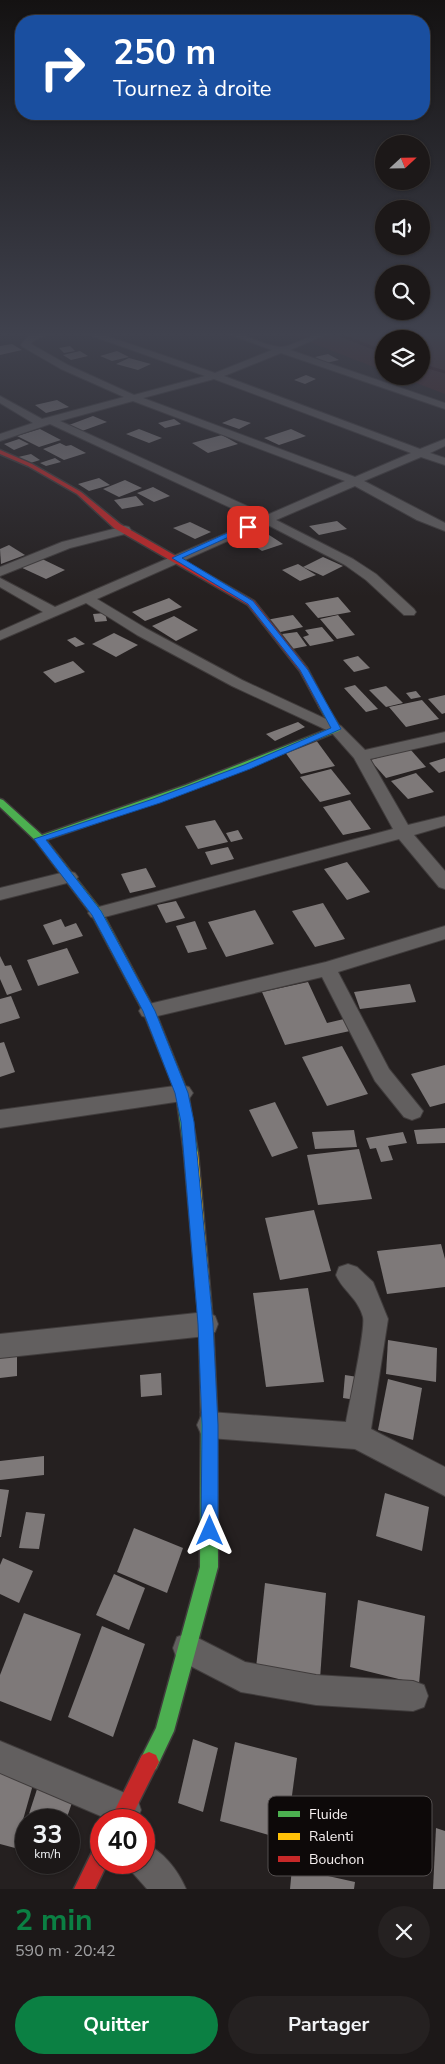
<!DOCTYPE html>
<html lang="fr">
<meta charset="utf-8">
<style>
body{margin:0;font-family:"Nunito Sans",sans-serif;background:#252121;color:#f1f3f6;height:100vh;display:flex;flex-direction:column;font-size:19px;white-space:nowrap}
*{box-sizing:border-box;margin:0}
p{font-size:16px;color:#a0a0a2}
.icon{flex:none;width:28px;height:28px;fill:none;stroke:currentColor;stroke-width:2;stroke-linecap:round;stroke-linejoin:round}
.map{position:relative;height:1889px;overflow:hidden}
.side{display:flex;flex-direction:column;background:#1c1818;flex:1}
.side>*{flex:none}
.top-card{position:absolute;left:15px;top:15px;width:415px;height:105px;border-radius:20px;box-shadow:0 1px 4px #0004,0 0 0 1px #3a3737;background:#1a4fa0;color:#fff;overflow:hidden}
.needle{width:32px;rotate:68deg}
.controls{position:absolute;left:375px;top:135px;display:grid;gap:10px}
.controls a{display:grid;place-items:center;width:55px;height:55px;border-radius:50%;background:#1c1818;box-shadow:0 1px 4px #0004,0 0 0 1px #3a3737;font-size:25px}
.speed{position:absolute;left:15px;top:1809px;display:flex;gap:10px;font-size:25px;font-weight:700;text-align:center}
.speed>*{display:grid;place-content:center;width:65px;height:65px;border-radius:50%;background:#1c1818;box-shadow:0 1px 4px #0004,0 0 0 1px #3a3737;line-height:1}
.speed small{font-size:12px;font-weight:400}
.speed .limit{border:8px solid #d22;background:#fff;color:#111}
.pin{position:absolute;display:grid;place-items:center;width:42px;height:42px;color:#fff;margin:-21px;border-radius:10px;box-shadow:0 2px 8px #0006}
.me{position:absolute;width:55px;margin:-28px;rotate:0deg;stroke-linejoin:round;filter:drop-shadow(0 0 4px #0008)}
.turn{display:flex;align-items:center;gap:18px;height:105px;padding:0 15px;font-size:22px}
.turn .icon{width:65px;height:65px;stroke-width:2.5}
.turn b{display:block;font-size:35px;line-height:42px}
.round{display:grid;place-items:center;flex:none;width:52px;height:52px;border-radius:26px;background:#252121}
.summary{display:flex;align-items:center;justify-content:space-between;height:85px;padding:0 15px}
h1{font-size:30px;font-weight:700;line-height:38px;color:#0b8043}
.action{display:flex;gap:10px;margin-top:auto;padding:10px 15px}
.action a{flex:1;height:58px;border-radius:30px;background:#0b8043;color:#fff;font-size:20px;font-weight:700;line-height:58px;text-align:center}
.action a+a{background:#252121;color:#f1f3f6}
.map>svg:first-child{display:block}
</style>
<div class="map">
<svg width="445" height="1889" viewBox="0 0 445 1889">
<rect width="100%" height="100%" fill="#252020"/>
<path fill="#421f21" d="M284 332H445V394L398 376H421V339H384V371Z"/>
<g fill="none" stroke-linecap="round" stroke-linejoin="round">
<g stroke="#2b0307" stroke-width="3">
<path d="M332 332 384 352"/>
<path d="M421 365 445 372"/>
</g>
</g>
<g fill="#7e7979">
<path d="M12 344 22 350 0 355V346Z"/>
<path d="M70 346 75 351 64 353 59 348Z"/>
<path d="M80 351 88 356 71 360 63 355Z"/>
<path d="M117 351 129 357 112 361 100 356Z"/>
<path d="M328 354 339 360 326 363 315 357Z"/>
<path d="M129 358 151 364 138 370 116 364Z"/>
<path d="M306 375 316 379 305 384 294 380Z"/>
<path d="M57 400 69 407 46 413 35 405Z"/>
<path d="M93 416 107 422 82 431 69 425Z"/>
<path d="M234 418 251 423 239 429 222 423Z"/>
<path d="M174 419 181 424 165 428 158 423Z"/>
<path d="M40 429 61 440 39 447 17 436Z"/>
<path d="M139 429 162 438 149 443 126 434Z"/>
<path d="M291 429 306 436 279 445 264 438Z"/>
<path d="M222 435 238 444 208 453 192 443Z"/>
<path d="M19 439 29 444 14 450 4 444Z"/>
<path d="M60 443 66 446 71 445 86 453 64 460 43 449Z"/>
<path d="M31 454 40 460 24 465 14 458Z"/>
<path d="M55 458 61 462 46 466 40 463Z"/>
<path d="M99 478 110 485 89 491 78 484Z"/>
<path d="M125 480 142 488 119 497 103 489Z"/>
<path d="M153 487 170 496 154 502 137 493Z"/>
<path d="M136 496 144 505 122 509 114 500Z"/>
<path d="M337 521 347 529 319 535 309 526Z"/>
<path d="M190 522 211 532 195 539 173 528Z"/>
<path d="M263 531 283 544 262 551 242 537Z"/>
<path d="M9 545 25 555 1 564 0 549Z"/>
<path d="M38 557 65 570 46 579 18 566Z"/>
<path d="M323 557 343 566 323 576 303 567Z"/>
<path d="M298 564 303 567 316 575 300 581 282 570Z"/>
<path d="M338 597 351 612 318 618 305 603Z"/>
<path d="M169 598 182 607 145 621 132 612Z"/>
<path d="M105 613 107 621 95 622 93 614Z"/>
<path d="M293 615 303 627 276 633 266 620Z"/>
<path d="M338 615 355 635 337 639 320 619Z"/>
<path d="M174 616 198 630 176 641 152 626Z"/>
<path d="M322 627 334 641 310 646 303 637 309 635 305 630Z"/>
<path d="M297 632 307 646 292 649 282 634Z"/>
<path d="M114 633 138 645 116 657 92 644Z"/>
<path d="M75 637 85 644 76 647 67 640Z"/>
<path d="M358 656 370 668 354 672 343 660Z"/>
<path d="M73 661 85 672 55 683 43 672Z"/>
<path d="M355 685 378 709 366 712 344 688Z"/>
<path d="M386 686 403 703 386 707 369 690Z"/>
<path d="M416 691 421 697 411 699 406 693Z"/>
<path d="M445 695V713L442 714 428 699Z"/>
<path d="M422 700 439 719 406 727 389 707Z"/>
<path d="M298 722 305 727 275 741 266 734Z"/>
<path d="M316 740 335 766 301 774 282 748Z"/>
<path d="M410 749 426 767 386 778 370 760Z"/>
<path d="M445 758V771L439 773 429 763Z"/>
<path d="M331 769 351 794 320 802 300 777Z"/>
<path d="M416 773 434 792 408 799 391 781Z"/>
<path d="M350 800 371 829 343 835 323 807Z"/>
<path d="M215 820 228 842 198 849 185 826Z"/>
<path d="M238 830 243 839 231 842 226 833Z"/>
<path d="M228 847 234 859 211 865 205 852Z"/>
<path d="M347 862 370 892 347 900 324 869Z"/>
<path d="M146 868 156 887 130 893 121 874Z"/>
<path d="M176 901 185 918 166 923 157 905Z"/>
<path d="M323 903 345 939 315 947 292 911Z"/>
<path d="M255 910 274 944 226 957 208 922Z"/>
<path d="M61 919 65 927 76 923 83 936 53 945 43 925Z"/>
<path d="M195 921 207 949 188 953 176 926Z"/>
<path d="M67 948 79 973 38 986 27 960Z"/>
<path d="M0 956 5 966 11 965 22 990 7 995 0 979Z"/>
<path d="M308 982 327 1023 344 1019 350 1031 285 1045 262 992Z"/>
<path d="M410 984 416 1002 360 1009 354 992Z"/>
<path d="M11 996 20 1018 0 1024V999Z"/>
<path d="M4 1042 15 1072 0 1077V1043Z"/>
<path d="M342 1046 368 1094 327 1106 302 1057Z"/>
<path d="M445 1065V1103L430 1107 411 1074Z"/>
<path d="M275 1102 298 1148 272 1157 249 1110Z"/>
<path d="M445 1128V1143L417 1144 414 1130Z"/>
<path d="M354 1130 357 1147 315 1149 312 1132Z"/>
<path d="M403 1132 407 1143 388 1146 393 1160 381 1162 376 1148 370 1149 366 1138Z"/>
<path d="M359 1149 372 1199 318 1205 307 1155Z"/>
<path d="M314 1210 331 1271 280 1280 265 1218Z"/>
<path d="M441 1244 445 1259V1287L387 1294 377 1251Z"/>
<path d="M308 1288 324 1382 266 1387 253 1293Z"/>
<path d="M388 1340 437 1348 436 1382 386 1374Z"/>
<path d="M17 1356V1376L0 1378V1358Z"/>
<path d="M161 1373 162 1395 141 1397 140 1375Z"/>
<path d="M345 1375 364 1378 362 1401 343 1398Z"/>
<path d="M388 1379 422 1388 413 1440 378 1430Z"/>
<path d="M44 1456V1475L0 1480V1461Z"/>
<path d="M0 1489 9 1490 1 1537H0Z"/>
<path d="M385 1493 429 1507 422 1551 376 1536Z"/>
<path d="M26 1512 45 1514 39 1549 19 1548Z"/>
<path d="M134 1528 183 1548 167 1593 117 1572Z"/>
<path d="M3 1558 33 1571 19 1603 0 1594V1565Z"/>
<path d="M114 1574 145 1588 129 1630 96 1615Z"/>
<path d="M265 1583 326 1593 320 1679 256 1668Z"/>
<path d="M358 1600 425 1616 419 1684 350 1667Z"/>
<path d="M24 1613 81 1634 51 1721 0 1701V1675Z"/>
<path d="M102 1626 145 1644 113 1737 68 1717Z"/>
<path d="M193 1739 218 1748 203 1812 178 1803Z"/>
<path d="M235 1742 297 1758 286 1840 220 1821Z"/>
<path d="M0 1764 36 1774 15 1848 0 1844Z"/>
<path d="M39 1783 74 1797 66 1820H27Z"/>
<path d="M436 1828 445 1831V1889H433Z"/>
<path d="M292 1868 355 1882 354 1889H290Z"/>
</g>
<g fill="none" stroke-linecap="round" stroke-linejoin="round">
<g stroke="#403c3c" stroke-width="2">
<g id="street">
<path d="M39 332H52L33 341 31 344 68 365 134 395 205 376 81 332H95L215 373 272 350 223 332C246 332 260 345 280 347 290 348 313 332 332 332L290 350 445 403V409L281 353 224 376 420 449 445 439V446L430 453 445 458V465L421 457 364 481 445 523V531L417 520 355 486 276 520 353 559 376 574 414 609 416 612 414 615H404L366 580 345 565 266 524 97 599 147 629 242 680 341 726 365 750 445 732V742L370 759 408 825 445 816V826L414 835 445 871V889L439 887 399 839 97 919 91 917 88 913 91 909 393 829 354 758 331 732 232 686 137 635 86 603 0 640V631L43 612 0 587V578L55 607 257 520 50 424 0 441V434L33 423 0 403V396L42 419 124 397 61 369 23 347 21 345 27 337ZM214 379 411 453 355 477 143 398ZM133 401 345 481 267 515 60 421Z"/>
<path d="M125 526 129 527 131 530 129 533 70 548 0 576V567L62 542Z"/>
<path d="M69 871 75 873 78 877 75 881 0 900V888Z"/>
<path d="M445 926V939L338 972 389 1069 423 1111 420 1117 412 1120 404 1117 375 1081 322 977 149 1018 142 1016 139 1011 142 1006 149 1004 326 962Z"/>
<path d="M182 1085 189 1087 193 1093 189 1099 182 1101 0 1128V1110Z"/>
<path d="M348 1264 357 1267 373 1282 388 1319 371 1429 445 1467V1496L355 1449 210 1438 201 1434 197 1425 201 1416 210 1412 346 1422C349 1404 366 1329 363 1317 358 1298 343 1291 336 1275L339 1267Z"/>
<path d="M206 1312 215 1316 218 1324 215 1332 206 1336 0 1358V1334Z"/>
<path d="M188 1633 245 1662 316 1675 413 1681 424 1685 428 1696 424 1707 413 1711 316 1705 241 1692 177 1659 173 1648 177 1637Z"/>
<path d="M0 1741 137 1798 141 1810 137 1820H110L0 1773Z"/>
<path d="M144 1843C163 1851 178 1870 186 1889H147L132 1872 128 1862H144Z"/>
</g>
</g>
<g stroke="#403c3c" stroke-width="3">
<g id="fast">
<path d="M323 703 327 706 341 729 339 731 193 789 46 840 101 910 155 1011 188 1093 198 1153 196 1157 191 1159 186 1157 184 1153 176 1093 143 1011 92 915 36 841 0 807V799L3 800 42 835 186 785 331 728 319 706Z"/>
<path d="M209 1404 215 1406 217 1412 218 1567 174 1731 156 1769 149 1772 142 1769 139 1762 156 1728 200 1567 201 1412 203 1406Z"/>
</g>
</g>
<g stroke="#403c3c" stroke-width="3">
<path id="slow" d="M191 1147 196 1149 198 1153 213 1324 217 1412 215 1418 209 1420 203 1418 201 1412 199 1324 184 1153 186 1149Z"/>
</g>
<g stroke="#403c3c" stroke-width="3">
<g id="jam">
<path d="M0 450 32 464 81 492 120 524 254 601 307 668 327 706 326 708H320L300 671 248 605 114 528 77 494 28 466 0 454Z"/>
<path d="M149 1752 156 1755 159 1762 130 1820H110L142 1755Z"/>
<path d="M101 1845V1862H108L95 1889H74L94 1848Z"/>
</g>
</g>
<use href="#street" fill="#625f5f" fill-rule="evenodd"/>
<use href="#fast" fill="#4caf50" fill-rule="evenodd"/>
<use href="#slow" fill="#ffc107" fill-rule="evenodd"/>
<use href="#jam" fill="#c62828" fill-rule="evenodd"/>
</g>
<linearGradient id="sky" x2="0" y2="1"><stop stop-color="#141212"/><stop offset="0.56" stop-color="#40424e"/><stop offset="1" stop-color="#40424e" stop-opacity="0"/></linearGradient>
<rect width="445" height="597" fill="url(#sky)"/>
<path fill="#1a73e8" stroke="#114b97" d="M245 525 251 527 182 558 253 601 308 670 341 729 250 769 160 803 46 840 101 911 155 1011 188 1093 194 1122 213 1324 218 1425V1531L216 1537 210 1540 204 1537 201 1531 202 1425 198 1324 181 1122 175 1093 143 1011 92 915 34 839 153 799 244 765 331 728 300 670 248 604 172 558Z"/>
<rect x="268" y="1796" width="164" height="80" rx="8" fill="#0d0909" stroke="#534e4e" stroke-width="1"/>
<rect x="278" y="1811" width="22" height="6" fill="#4caf50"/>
<rect x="278" y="1833" width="22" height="7" fill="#ffc107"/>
<rect x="278" y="1856" width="22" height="6" fill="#c62828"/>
<g font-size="14" fill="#f6f0f0">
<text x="309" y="1819">Fluide</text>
<text x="309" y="1841">Ralenti</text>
<text x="309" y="1864">Bouchon</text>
</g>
</svg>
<div class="controls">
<a><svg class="needle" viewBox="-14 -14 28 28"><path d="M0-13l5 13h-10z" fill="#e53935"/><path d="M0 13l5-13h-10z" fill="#a0a0a2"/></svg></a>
<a><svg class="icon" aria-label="sound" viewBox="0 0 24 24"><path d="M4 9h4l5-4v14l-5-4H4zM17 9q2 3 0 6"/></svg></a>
<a><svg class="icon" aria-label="search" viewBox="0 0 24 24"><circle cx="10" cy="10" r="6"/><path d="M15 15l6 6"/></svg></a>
<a><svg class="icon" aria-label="layers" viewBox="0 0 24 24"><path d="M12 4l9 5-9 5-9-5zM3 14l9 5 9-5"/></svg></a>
</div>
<div class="speed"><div>33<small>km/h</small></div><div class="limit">40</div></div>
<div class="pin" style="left:248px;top:527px;background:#d93025"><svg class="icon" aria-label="arrive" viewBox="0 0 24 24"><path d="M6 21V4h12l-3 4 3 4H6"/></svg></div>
<svg class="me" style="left:210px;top:1531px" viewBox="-20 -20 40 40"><path d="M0-17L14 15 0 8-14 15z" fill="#1a73e8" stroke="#fff" stroke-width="4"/></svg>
<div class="top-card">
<div class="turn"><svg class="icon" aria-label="right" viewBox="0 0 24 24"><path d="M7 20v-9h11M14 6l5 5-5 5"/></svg><div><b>250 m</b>Tournez à droite</div></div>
</div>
</div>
<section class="side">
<div class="summary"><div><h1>2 min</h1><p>590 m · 20:42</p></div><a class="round"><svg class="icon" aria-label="close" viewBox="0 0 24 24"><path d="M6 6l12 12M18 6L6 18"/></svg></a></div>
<div class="action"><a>Quitter</a><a>Partager</a></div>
</section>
